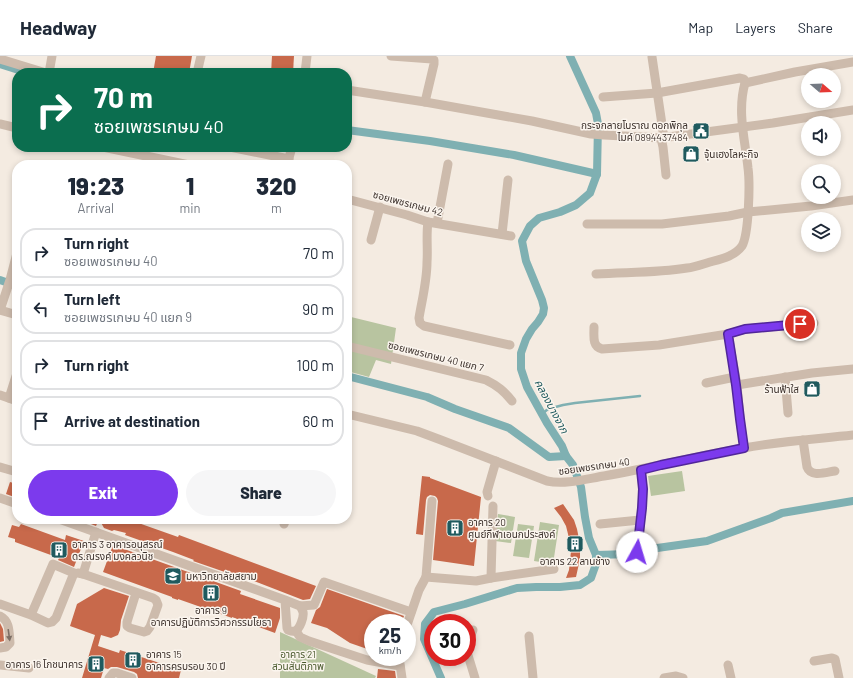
<!DOCTYPE html>
<meta charset="utf-8">
<style>
body{margin:0;font-family:Barlow,"Noto Sans Thai",sans-serif;background:#f6f6f7;color:#1f2937;height:100vh;display:flex;flex-direction:column;font-size:15px;white-space:nowrap}
*{box-sizing:border-box;margin:0}
p{font-size:13px;color:#747a83}
.icon{flex:none;width:22px;height:22px;fill:none;stroke:currentColor;stroke-width:2;stroke-linecap:round;stroke-linejoin:round}
.map{position:relative;flex:1;overflow:hidden}
.drawer{position:absolute;left:12px;top:104px;width:340px;height:364px;display:flex;flex-direction:column;background:#fff;border-radius:16px;box-shadow:0 2px 6px #0003}
.drawer>*{flex:none}
.top-card{position:absolute;left:12px;top:12px;width:340px;height:84px;border-radius:16px;box-shadow:0 2px 6px #0003;background:#0b6e4f;color:#fff;overflow:hidden}
.needle{width:26px;rotate:109deg}
.buttons{position:absolute;left:801px;top:12px;display:grid;gap:8px}
.buttons a{display:grid;place-items:center;width:40px;height:40px;border-radius:50%;background:#fff;box-shadow:0 2px 6px #0003;font-size:20px}
.speed{position:absolute;left:364px;top:558px;display:flex;gap:8px;font-size:20px;font-weight:700;text-align:center}
.speed>*{display:grid;place-content:center;width:52px;height:52px;border-radius:50%;background:#fff;box-shadow:0 2px 6px #0003;line-height:1}
.speed small{font-size:10px;font-weight:400}
.speed .limit{border:6px solid #d22;background:#fff;color:#111}
.pin{position:absolute;display:grid;place-items:center;width:34px;height:34px;color:#fff;margin:-17px;border:2px solid #fff;border-radius:50%;box-shadow:0 1px 4px #0007}
.me{position:absolute;width:44px;margin:-22px;rotate:6deg;stroke-linejoin:round;filter:drop-shadow(0 0 3px #0008)}
.turn{display:flex;align-items:center;gap:14px;height:84px;padding:0 16px;font-size:18px}
.turn .icon{width:52px;height:52px;stroke-width:2.5}
.turn b{display:block;font-size:28px;line-height:34px}
.eta{display:flex;justify-content:space-evenly;align-items:center;height:68px;text-align:center}
.eta b{font-size:24px;font-weight:800;line-height:28px}
.primary-button{display:flex;gap:8px;margin-top:auto;padding:8px 16px}
.primary-button a{flex:1;height:46px;border-radius:24px;background:#7c3aed;color:#fff;font-size:16px;font-weight:800;line-height:46px;text-align:center}
.primary-button a+a{background:#f6f6f7;color:#1f2937}
ul{padding:0;list-style:none}
li{display:flex;align-items:center;gap:12px;height:50px;margin:0 8px 6px;padding:0 8px;border:2px solid #e0e1e3;border-radius:16px}
li div{flex:1}
li b{display:block;font-size:15px}
li em{font-style:normal}
header{display:flex;align-items:center;gap:24px;box-sizing:border-box;height:56px;padding:0 20px;background:#fff;border-bottom:1px solid #e0e1e3}
header strong{font-size:19px}
nav{display:flex;gap:22px;margin-inline-start:auto;font-size:14px}
.map>svg:first-child{display:block}
</style>
<header>
<strong>Headway</strong>
<nav><a>Map</a><a>Layers</a><a>Share</a></nav>
</header>
<div class="map">
<svg width="853" height="622" viewBox="0 0 853 622">
<rect width="100%" height="100%" fill="#f4ebe1"/>
<g fill="#b8c4a0">
<path d="M347 260 396 272 391 308 376 304 369 321 347 315Z"/>
<path d="M682 415 685 435 651 440 648 420Z"/>
<path d="M498 458 515 461 511 487 495 485Z"/>
<path d="M540 466 559 469 553 508 534 505Z"/>
<path d="M518 468 534 470 529 502 513 500Z"/>
<path d="M280 576 376 620 375 622H280Z"/>
</g>
<g fill="none" stroke-linecap="round" stroke-linejoin="round">
<path stroke="#7fb0b2" stroke-width="2.5" d="M542 358 548 353 563 349 575 347 640 340"/>
<g stroke="#7fb0b2" stroke-width="8">
<path d="M0 8 28 17"/>
<path d="M347 74 430 85 514 99 597 118"/>
<path d="M0 224 17 230"/>
<path d="M347 320 427 341 455 353 509 372 549 401 566 400"/>
<path d="M643 494 707 485 771 462 782 457 853 445"/>
<path d="M596 499 630 498 635 496"/>
<path d="M441 622 424 583 425 568 434 556 465 548 517 532 536 531H560L580 529 591 522 596 508V499L589 482 585 461 581 431 573 409 566 400 562 390 547 367 527 331 521 313V297L526 283 532 273 538 266 543 258 544 252 542 244 526 205 522 185 530 170 539 162 560 156 576 149 590 137 597 118 598 68 596 57 570 0"/>
</g>
</g>
<g fill="#c8694b">
<path d="M156 0H192L189 17H153Z"/>
<path d="M272 0H294L293 17H271Z"/>
<path d="M422 420 430 421V422L481 441 474 510 433 504 438 445 437 442 435 440 430 439 427 441 426 444 423 479 416 478Z"/>
<path d="M10 426 17 428V442L6 438Z"/>
<path d="M563 448 574 464 577 473 579 483 580 492V503L576 521 566 522 569 514 571 495 569 482 566 470 561 461 554 452Z"/>
<path d="M78 463H99L96 470Z"/>
<path d="M99 463H119L130 467V464L178 481 179 479 316 530 310 543 303 544 246 522 245 523 193 505 194 504 173 496 125 479 126 477 114 474 112 475 104 472Z"/>
<path d="M21 468 65 484 66 479 84 485 74 511 58 504 59 502 15 486V483L8 481 12 469 19 471Z"/>
<path d="M113 489 241 535 240 538 280 552V562L275 577 232 561V562L178 543V544L172 542V541L103 516Z"/>
<path d="M104 532 129 540 121 564 120 574 118 579 111 582 101 579 98 590 119 597 120 594 181 614 179 622H138L137 618 134 616 117 611H111L108 613 104 612 101 622H82L95 579 70 570 77 548Z"/>
<path d="M327 533 404 560 401 567H373V595L350 587 327 572 311 567 316 554 320 551Z"/>
<path d="M0 567 3 573 4 585 0 586Z"/>
<path d="M378 613 395 615 396 622H377Z"/>
</g>
<g fill="none" stroke-linecap="round" stroke-linejoin="round">
<g stroke="#cdbbac" stroke-width="9">
<path d="M391 0 432 3 434 4V8L425 46"/>
<path d="M652 1 664 82"/>
<path d="M0 3 46 17"/>
<path d="M49 17 52 0"/>
<path d="M197 17 201 0"/>
<path d="M305 17 307 0"/>
<path d="M347 34 425 46 532 65 591 78 604 79 661 82 773 67 853 54"/>
<path d="M603 41 657 37 740 22 744 23 745 27 795 16 853 6"/>
<path d="M0 68 17 72"/>
<path d="M661 82 663 91 666 119"/>
<path d="M103 91 189 109"/>
<path d="M230 91 289 103"/>
<path d="M287 109 292 91"/>
<path d="M347 143 407 159 428 166 511 180"/>
<path d="M428 166C426 179 428 193 427 206 427 225 422 244 419 262L420 267 424 270 510 289"/>
<path d="M437 167 448 108"/>
<path d="M587 168H662L729 160 748 156 811 150 853 144"/>
<path d="M502 178 508 124"/>
<path d="M371 184 380 151"/>
<path d="M596 218C626 216 657 217 687 212 695 211 703 208 710 206 721 203 735 200 742 190 749 178 750 127 748 112 745 84 737 55 745 27"/>
<path d="M0 254 10 224 17 197"/>
<path d="M0 254 17 259"/>
<path d="M594 271C594 280 592 291 602 293L659 289 728 278 745 273 814 267"/>
<path d="M728 278 737 329 740 363 744 392"/>
<path d="M347 290 486 324C498 330 504 335 512 345"/>
<path d="M785 321 788 357"/>
<path d="M706 327 735 321"/>
<path d="M737 329 812 317 853 313"/>
<path d="M0 339 17 345"/>
<path d="M9 342 16 320"/>
<path d="M347 358 417 375 441 384 547 425C565 429 586 423 604 420 651 412 697 400 744 392 780 385 817 383 853 379"/>
<path d="M803 384 807 411C811 422 827 416 835 415"/>
<path d="M0 411 17 416"/>
<path d="M488 440 487 436 496 405"/>
<path d="M0 442 17 448"/>
<path d="M59 463 285 544 300 550C301 552 302 553 303 556 304 561 300 573 295 575 292 576 291 575 288 574L287 572 285 544"/>
<path d="M284 468 286 463"/>
<path d="M600 468 640 464"/>
<path d="M637 496 642 452 643 433 641 414"/>
<path d="M78 517 83 518 96 476"/>
<path d="M83 518 153 542 156 544 158 549 150 571 147 575 144 576 130 572 127 570V566L136 537"/>
<path d="M426 521 432 445"/>
<path d="M491 522 554 513"/>
<path d="M0 548 31 559 48 567 52 566 56 562 74 517 55 509 53 508 31 559"/>
<path d="M300 550 314 549 324 526 411 556"/>
<path d="M0 560C10 565 9 576 10 587L6 591 0 592"/>
<path d="M407 569 419 534 426 521 476 525 491 522 493 450"/>
<path d="M296 575 300 581 309 585 367 604 400 610"/>
<path d="M529 580 533 622"/>
<path d="M467 590 468 586 473 574"/>
<path d="M467 596 475 622"/>
<path d="M399 601 402 622"/>
<path d="M814 605 832 602 835 603 839 622"/>
<path d="M0 609 29 612"/>
<path d="M728 609 731 622"/>
<path d="M109 622 113 617H117L132 622"/>
<path d="M664 622 676 620 683 622"/>
</g>
</g>
<defs><path id="oneway-solid" d="M-6-.8H1V-3.2L6.5 0L1 3.2V.8H-6Z"/></defs>
<use fill="#7d6f65" href="#oneway-solid" transform="translate(9 579) rotate(82)"/>
<g fill="none" stroke-linecap="round" stroke-linejoin="round">
<g stroke="#51269a" stroke-width="10">
<path id="route" d="M637 496 642 452 643 433 641 414 661 409 744 392 740 363 736 329 728 278 745 273 800 268"/>
</g>
<use href="#route" stroke="#7c3aed" stroke-width="7"/>
</g>
<defs>
<g id="civic-square" transform="scale(0.9)"><rect x="-9" y="-9" width="18" height="18" rx="4" fill="#1f5a5e" stroke="#fbf5ee"/><path d="M-.6-6.5H3V-4.5H.6V-3L4-1V1h2V6H-6V1h2V-1L-.6-3ZM-1.2 2.5V6h2.4V2.5Z" fill="#fff"/></g>
<g id="shop-square" transform="scale(0.9)"><rect x="-9" y="-9" width="18" height="18" rx="4" fill="#1f5a5e" stroke="#fbf5ee"/><path d="M-5-2.5h2.3a2.7 3.5 0 0 1 5.4 0H5L5.5 6h-11ZM-1.5-2.5h3a1.5 2.3 0 0 0-3 0Z" fill="#fff"/></g>
<g id="building-square" transform="scale(0.9)"><rect x="-9" y="-9" width="18" height="18" rx="4" fill="#1f5a5e" stroke="#fbf5ee"/><path d="M-4-6H4V6H1V3H-1V6H-4ZM-2.5-4.3h1.7v1.8h-1.7ZM.8-4.3h1.7v1.8H.8ZM-2.5-1h1.7V.8h-1.7ZM.8-1h1.7V.8H.8Z" fill="#fff"/></g>
<g id="university-square" transform="scale(0.9)"><rect x="-9" y="-9" width="18" height="18" rx="4" fill="#1f5a5e" stroke="#fbf5ee"/><path d="M0-5L7-2L0 1L-7-2ZM-4 1L0 2.5L4 1V4Q0 6-4 4Z" fill="#fff"/></g>
</defs>
<g fill-rule="evenodd">
<use href="#civic-square" x="701" y="75"/>
<use href="#shop-square" x="691" y="98"/>
<use href="#shop-square" x="812" y="333"/>
<use href="#building-square" x="455" y="472"/>
<use href="#building-square" x="575" y="488"/>
<use href="#building-square" x="59" y="494"/>
<use href="#university-square" x="173" y="520"/>
<use href="#building-square" x="211" y="537"/>
<use href="#building-square" x="133" y="604"/>
<use href="#building-square" x="96" y="608"/>
</g>
<g text-anchor="middle" dominant-baseline="central" stroke-width="3" stroke-linejoin="round" paint-order="stroke">
<g font-size="10" fill="#3b302b" stroke="#fbf5ee" text-anchor="start">
<text x="688" y="69" text-anchor="end">กระจกลายโบราณ ดอกพิกุล<tspan x="688" dy="12">ไมค์ 0894437484</tspan></text>
<text x="704" y="98">จุ้นเฮงโลหะกิจ</text>
<text x="799" y="333" text-anchor="end">ร้านฟ้าใส</text>
<text x="468" y="466">อาคาร 20<tspan x="468" dy="12">ศูนย์กีฬาเอนกประสงค์</tspan></text>
<text x="72" y="488">อาคาร 3 อาคารอนุสรณ์<tspan x="72" dy="12">ดร.ณรงค์ มงคลวนิช</tspan></text>
<text x="575" y="505" text-anchor="middle">อาคาร 22 ลานช้าง</text>
<text x="186" y="520">มหาวิทยาลัยสยาม</text>
<text x="211" y="554" text-anchor="middle">อาคาร 9<tspan x="211" dy="12">อาคารปฏิบัติการวิศวกรรมโยธา</tspan></text>
<text x="146" y="598">อาคาร 15<tspan x="146" dy="12">อาคารครบรอบ 30 ปี</tspan></text>
<text x="83" y="608" text-anchor="end">อาคาร 16 โภชนาคาร</text>
</g>
<g font-size="10" fill="#3b302b" stroke="#fbf5ee">
<text transform="translate(408 147) rotate(15)">ซอยเพชรเกษม 42</text>
<text transform="translate(436 300) rotate(14)">ซอยเพชรเกษม 40 แยก 7</text>
<text transform="translate(594 410) rotate(-8)">ซอยเพชรเกษม 40</text>
</g>
<g font-size="10" fill="#4a5a2e" stroke="#fbf5ee">
<text x="298" y="598">อาคาร 21<tspan x="298" dy="12">สวนสันติภาพ</tspan></text>
</g>
<g font-size="11" font-style="italic" fill="#1f5a5e" stroke="#fbf5ee">
<text transform="translate(552 350) rotate(62)">คลองบางจาก</text>
</g>
</g>
</svg>
<div class="buttons">
<a><svg class="needle" viewBox="-14 -14 28 28"><path d="M0-13l5 13h-10z" fill="#e53935"/><path d="M0 13l5-13h-10z" fill="#747a83"/></svg></a>
<a><svg class="icon" aria-label="sound" viewBox="0 0 24 24"><path d="M4 9h4l5-4v14l-5-4H4zM17 9q2 3 0 6"/></svg></a>
<a><svg class="icon" aria-label="search" viewBox="0 0 24 24"><circle cx="10" cy="10" r="6"/><path d="M15 15l6 6"/></svg></a>
<a><svg class="icon" aria-label="layers" viewBox="0 0 24 24"><path d="M12 4l9 5-9 5-9-5zM3 14l9 5 9-5"/></svg></a>
</div>
<div class="speed"><div>25<small>km/h</small></div><div class="limit">30</div></div>
<div class="pin" style="left:800px;top:268px;background:#d93025"><svg class="icon" aria-label="arrive" viewBox="0 0 24 24"><path d="M6 21V4h12l-3 4 3 4H6"/></svg></div>
<svg class="me" style="left:637px;top:496px" viewBox="-20 -20 40 40"><circle r="19" fill="#fff"/><path d="M0-13L10 11 0 6-10 11z" fill="#7c3aed"/></svg>
<div class="top-card">
<div class="turn"><svg class="icon" aria-label="right" viewBox="0 0 24 24"><path d="M7 20v-9h11M14 6l5 5-5 5"/></svg><div><b>70 m</b>ซอยเพชรเกษม 40</div></div>
</div>
<section class="drawer">
<div class="eta">
<div><b>19:23</b><p>Arrival</p></div>
<div><b>1</b><p>min</p></div>
<div><b>320</b><p>m</p></div>
</div>
<ul>
<li><svg class="icon" aria-label="right" viewBox="0 0 24 24"><path d="M7 20v-9h11M14 6l5 5-5 5"/></svg><div><b>Turn right</b><p>ซอยเพชรเกษม 40</p></div><em>70 m</em></li>
<li><svg class="icon" aria-label="left" viewBox="0 0 24 24"><path d="M17 20v-9H6M10 6l-5 5 5 5"/></svg><div><b>Turn left</b><p>ซอยเพชรเกษม 40 แยก 9</p></div><em>90 m</em></li>
<li><svg class="icon" aria-label="right" viewBox="0 0 24 24"><path d="M7 20v-9h11M14 6l5 5-5 5"/></svg><div><b>Turn right</b></div><em>100 m</em></li>
<li><svg class="icon" aria-label="arrive" viewBox="0 0 24 24"><path d="M6 21V4h12l-3 4 3 4H6"/></svg><div><b>Arrive at destination</b></div><em>60 m</em></li>
</ul>
<div class="primary-button"><a>Exit</a><a>Share</a></div>
</section>
</div>
